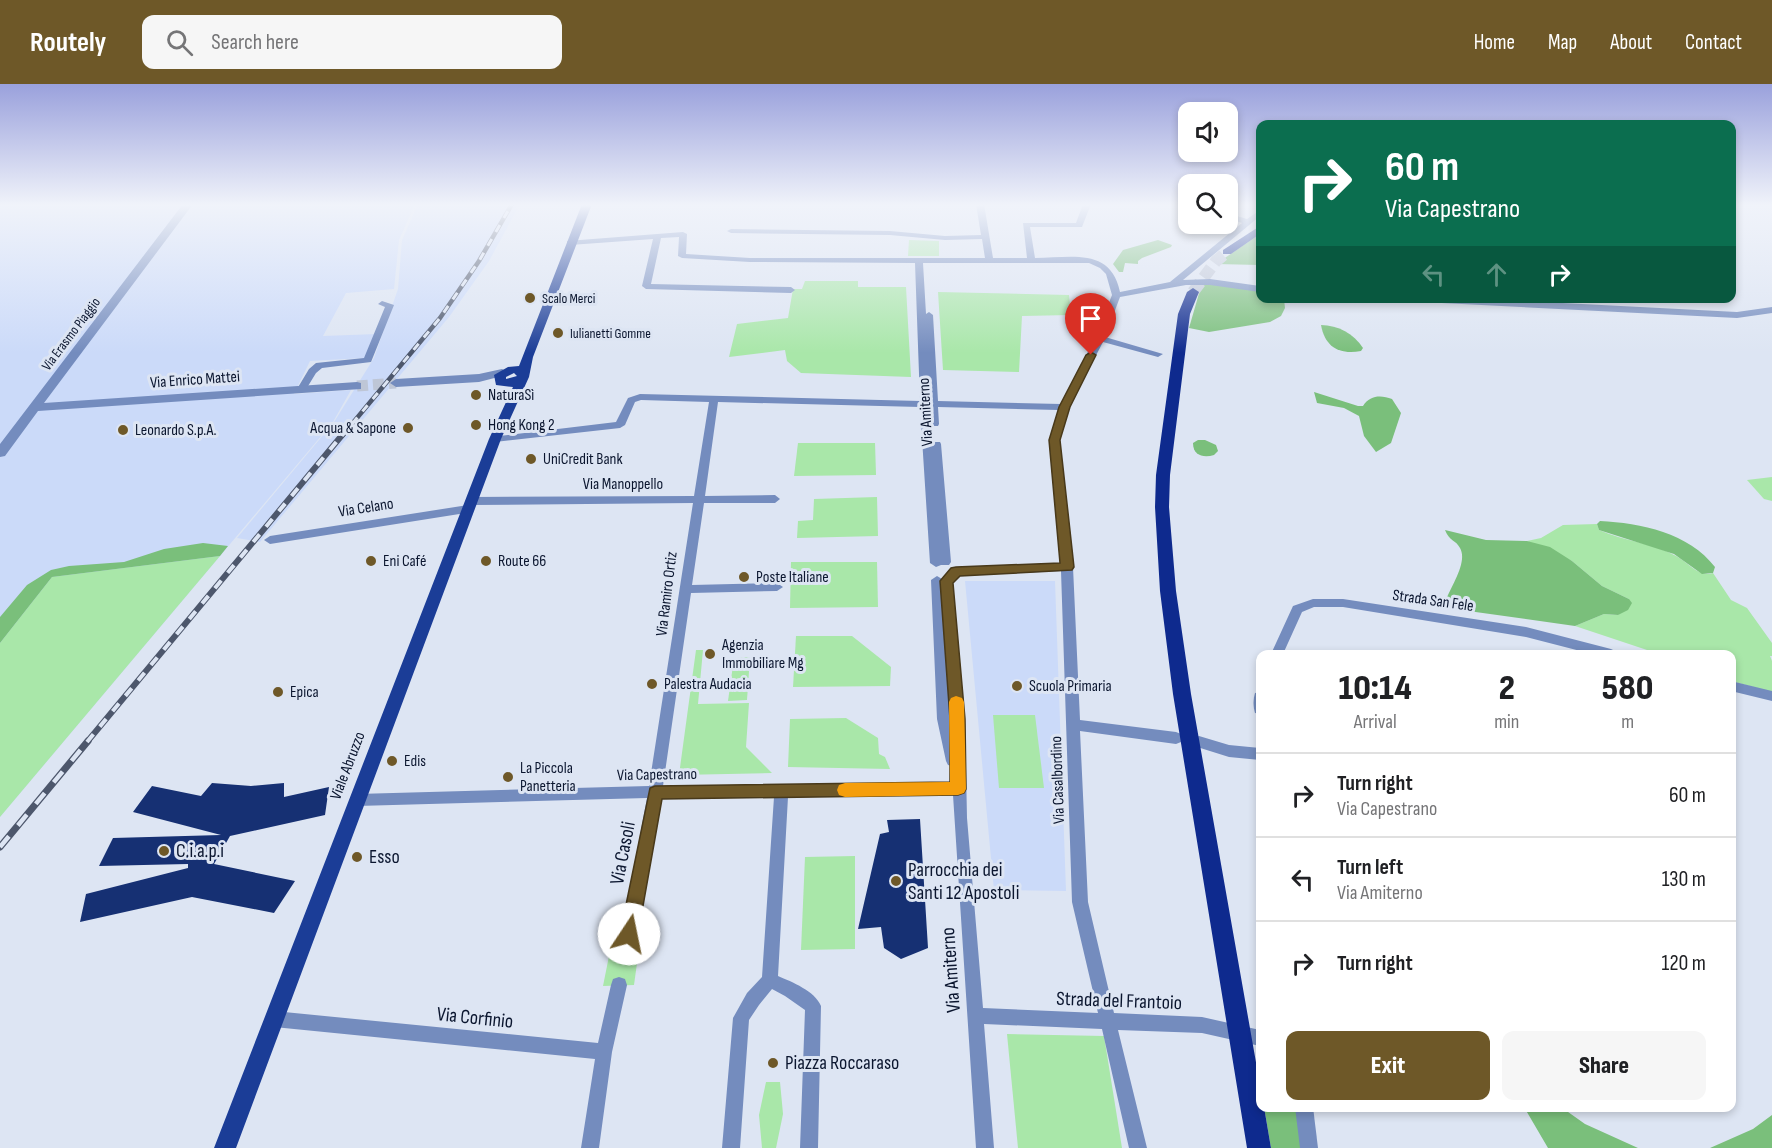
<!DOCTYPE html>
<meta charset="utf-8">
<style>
body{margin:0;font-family:"Sofia Sans Condensed",sans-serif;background:#f6f6f6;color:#202124;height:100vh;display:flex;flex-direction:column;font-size:22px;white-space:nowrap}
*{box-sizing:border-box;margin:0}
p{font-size:20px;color:#757577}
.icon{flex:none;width:33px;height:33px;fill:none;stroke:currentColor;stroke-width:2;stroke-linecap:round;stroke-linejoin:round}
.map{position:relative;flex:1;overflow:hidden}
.drawer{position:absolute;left:1256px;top:566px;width:480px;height:462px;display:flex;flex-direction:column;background:#fff;border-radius:12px;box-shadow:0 3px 9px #0003}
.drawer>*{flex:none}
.hud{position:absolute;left:1256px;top:36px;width:480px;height:183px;border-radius:12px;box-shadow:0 3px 9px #0003;background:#0b6e4f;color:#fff;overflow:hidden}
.buttons{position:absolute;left:1178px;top:18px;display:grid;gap:12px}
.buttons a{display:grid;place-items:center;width:60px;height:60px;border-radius:12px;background:#fff;box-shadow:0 3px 9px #0003;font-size:30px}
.pin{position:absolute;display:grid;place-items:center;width:51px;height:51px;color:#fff;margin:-62px -26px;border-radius:50% 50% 50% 0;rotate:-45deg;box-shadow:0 0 6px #0007}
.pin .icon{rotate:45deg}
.me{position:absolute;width:66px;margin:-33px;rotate:11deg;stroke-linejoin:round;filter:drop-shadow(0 0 4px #0008)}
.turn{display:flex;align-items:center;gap:21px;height:126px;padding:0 30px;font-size:27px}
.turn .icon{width:78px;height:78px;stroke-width:2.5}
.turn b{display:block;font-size:42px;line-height:51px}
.lanes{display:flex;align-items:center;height:57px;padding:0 30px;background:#0003;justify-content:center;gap:30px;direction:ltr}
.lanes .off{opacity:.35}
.eta{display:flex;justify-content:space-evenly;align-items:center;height:102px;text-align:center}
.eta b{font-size:36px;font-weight:800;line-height:42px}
.cta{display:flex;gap:12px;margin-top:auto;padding:12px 30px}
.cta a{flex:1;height:69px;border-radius:12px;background:#6e5828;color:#fff;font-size:24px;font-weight:800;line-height:69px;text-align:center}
.cta a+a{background:#f6f6f6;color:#202124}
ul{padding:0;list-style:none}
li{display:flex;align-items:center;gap:18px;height:84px;padding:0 30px;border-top:2px solid #e0e0e0}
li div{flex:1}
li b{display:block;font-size:22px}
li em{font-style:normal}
header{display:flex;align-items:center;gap:36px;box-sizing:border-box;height:84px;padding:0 30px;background:#6e5828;color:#fff}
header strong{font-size:28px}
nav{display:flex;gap:33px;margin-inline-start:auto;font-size:21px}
.search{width:420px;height:54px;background:#f6f6f6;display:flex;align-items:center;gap:15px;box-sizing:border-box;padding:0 21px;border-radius:12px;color:#757577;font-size:22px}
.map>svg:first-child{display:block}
</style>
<header>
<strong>Routely</strong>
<div class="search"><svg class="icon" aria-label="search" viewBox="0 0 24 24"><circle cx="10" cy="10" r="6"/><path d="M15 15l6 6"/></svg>Search here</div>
<nav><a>Home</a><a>Map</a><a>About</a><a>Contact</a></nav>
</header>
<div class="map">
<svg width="1772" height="1064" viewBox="0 0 1772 1064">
<rect width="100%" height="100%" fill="#dde5f3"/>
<g fill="#cbdaf9">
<path d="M0 120H415L399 156 394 205 346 209 323 252 377 250 364 274 310 277 294 310 351 306 333 338 0 733Z"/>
<path d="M418 120H520L489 177 449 233 260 458 237 454 334 338 374 274 398 205 402 156Z"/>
<path d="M965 497H1055L1066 807 994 806Z"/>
</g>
<g fill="#a9e7a9">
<path d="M909 156 939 157V172H908Z"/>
<path d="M805 197H858V203H906L911 293 801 289 787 277 785 266 729 273 737 240 788 234 793 205H802Z"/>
<path d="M938 208 1069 211 1071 231 1022 232 1019 288 943 286Z"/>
<path d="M798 359H875L876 391 794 392Z"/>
<path d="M1772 393V417L1764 415 1747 396Z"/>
<path d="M877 413 878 452 797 454 798 437 813 436 814 415Z"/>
<path d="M1597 440 1599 446C1624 457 1653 459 1676 472 1688 478 1699 494 1713 489L1731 516 1747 524 1772 559V572H1770L1772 577V608L1731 597V570H1659L1575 542 1604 530 1618 531 1629 515 1602 502 1572 477 1527 457 1541 454 1563 441Z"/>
<path d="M220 472 0 733V559L52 493Z"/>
<path d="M791 478H877L878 523 790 524Z"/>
<path d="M796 552H852L891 583 890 602 793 603Z"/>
<path d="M696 566H703L698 620 749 619 746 663 772 689 679 691Z"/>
<path d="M750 573 747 616 728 617 734 574Z"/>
<path d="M993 631H1035L1044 704H999Z"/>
<path d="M846 634 878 654 879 670 885 673 890 685 788 683 790 635Z"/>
<path d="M855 772V865L801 866 805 773Z"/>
<path d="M609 872H638L634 901 603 902Z"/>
<path d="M1007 950 1104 952 1122 1064H1018Z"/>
<path d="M766 998H780L783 1030 776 1064H762L759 1031Z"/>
</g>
<g fill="#7abf7b">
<path d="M1260 150V181L1216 180Z"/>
<path d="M1158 156 1172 161 1171 163 1142 174 1138 177V180L1125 179 1123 188H1119L1113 180 1123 166Z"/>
<path d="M1202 199 1260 207V214L1284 215 1285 224 1281 232 1270 238 1209 248 1189 244Z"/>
<path d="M1321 241C1338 241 1354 250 1363 264L1361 267C1339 271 1325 263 1321 241Z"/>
<path d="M1314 308 1358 322H1363C1370 311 1381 311 1392 315L1401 329 1391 359 1376 368 1364 352 1359 332 1344 324 1317 319Z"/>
<path d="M1198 356H1205L1216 361 1218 367 1214 371C1204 374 1193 372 1193 359Z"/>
<path d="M1600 437C1641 439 1689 449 1715 483L1713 489 1702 490 1674 470 1599 446 1597 440Z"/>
<path d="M1445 446 1486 456 1527 457 1550 463 1572 477 1602 502 1629 515 1632 519 1628 526 1618 531 1604 530 1575 542 1454 525 1446 516C1451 502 1468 478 1460 464 1456 456 1449 457 1445 446Z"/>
<path d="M203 459 228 462 220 472 52 493 0 559V533L27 501 51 486 69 482 124 478 164 465Z"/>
<path d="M1264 1023H1302L1305 1064H1271Z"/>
<path d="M1524 1023H1561L1585 1040 1638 1064H1548Z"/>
<path d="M1772 1031V1064H1710L1753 1045Z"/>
</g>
<g fill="#163073">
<path d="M212 699 251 702 284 699V713L329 703 325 731 230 752 214 780 295 797 274 829 192 813 80 838 86 810 188 784V780L99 782 113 754 221 751 133 728 152 702 201 712Z"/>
<path d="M920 735 928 864 901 875 884 864 881 843 858 845 880 750 889 748 887 736Z"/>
</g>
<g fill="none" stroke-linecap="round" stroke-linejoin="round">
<path stroke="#bec6d6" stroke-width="11" stroke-dasharray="11 5" stroke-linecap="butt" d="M357 302 396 299"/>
<path stroke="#bec6d6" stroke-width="12" stroke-dasharray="12 6" stroke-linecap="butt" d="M1193 208 1216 177 1227 168"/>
<g fill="#748cbe" fill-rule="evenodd">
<path d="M976 120H984L993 174H1027L1023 139H1076L1083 120H1091L1082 143H1030L1035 174C1071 174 1111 163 1120 208L1170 198 1242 139 1227 134V129L1247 135 1260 126V132L1183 196 1210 195 1260 202V208L1210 201H1186L1120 213 1105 253 1163 270 1158 273 1103 258 1069 323 1060 356 1073 483 1080 636 1176 648 1181 650 1183 654 1181 658 1176 660 1080 647 1088 818 1114 929 1202 933 1260 946V962L1202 949 1118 946 1147 1064H1129L1102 945 984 940 994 1064H976L953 711 788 713 778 892C792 898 815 907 821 922L818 1064H800L805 926 785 912 772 905 759 921 749 936 740 1064H722L733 934 747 909 762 893 774 713 661 714 633 872 631 877 625 880 619 877 617 872 647 714 357 722 352 720 350 716 352 712 357 710 649 702 693 419 472 421 467 417 472 413 694 412 709 318 641 316 635 318 625 341 620 344 495 358 491 357V353L616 338 628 314 640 310 920 317 915 179 750 178 682 174 678 172 679 153 661 154 651 200 791 203 795 206 791 209 646 205 642 202 653 155 570 161H567V157L683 148 687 150 686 170 750 174H985L982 155 945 156 890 151 731 149 727 147 731 145 890 147 945 152 981 151ZM923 179H1089L1100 184 1106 190 1112 211 1095 254 1061 320 938 317 933 231 929 228 926 230ZM718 318 920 323 930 479 936 483 941 481H949L951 478 941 360 940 358H933L932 342H938L939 340 938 323 1058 326 1050 356 1061 479 956 484 950 488 956 492 1061 487 1072 818 1098 929 983 924 967 734 965 635 951 494 947 493 942 495 937 492 931 496 937 635 946 677 948 681 952 682V699L663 702 691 509 777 507 783 503 777 499 692 501 704 419H775L780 415 775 411 705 412ZM948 587 951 635 952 639 951 635Z"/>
<path d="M1398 214H1463L1737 228 1772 223V229L1737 234 1402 217Z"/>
<path d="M382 217 394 221 371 278 322 284 316 289 305 307H299L297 305 309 285 316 279 364 274 385 223 378 220Z"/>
<path d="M468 421 473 425 472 428 270 460 264 456 270 452Z"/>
<path d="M1313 515H1343L1526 543 1611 565 1615 567 1617 570H1592L1526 553 1343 523H1314L1302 528 1283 570H1271L1293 522Z"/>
<path d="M1731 597 1772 607V617L1731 607Z"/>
<path d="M1260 608V630L1255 629C1253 623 1253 615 1255 609Z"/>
<path d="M1199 652 1229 661 1260 664V676L1229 673 1194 662 1192 658 1194 654Z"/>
<path d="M619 893 625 895 627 901 612 968 599 1064H581L595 975 274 943 268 941 266 935 268 929 274 927 598 959 611 901 613 895Z"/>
<path d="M1295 1023H1313L1318 1064H1300Z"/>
</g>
<g fill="#748cbe" fill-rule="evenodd">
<path d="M183 120H193L44 319 357 298 361 299V305L38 327 5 372 0 373V360Z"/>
<path d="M502 285 506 287V291L479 298 396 303 390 299 396 295 479 290Z"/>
</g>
<path fill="#1b3d97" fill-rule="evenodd" d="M582 120H592L533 273 529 293 501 355 236 1064H214L489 355 513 303 496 301 494 291 508 283 519 282ZM514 289 517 292 506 295V293Z"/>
<g fill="#0e2a8e" fill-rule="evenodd">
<path d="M1260 142V150L1231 170H1223V166Z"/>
<path d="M1193 204 1199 208 1190 230 1170 391 1169 423 1176 507 1191 610 1260 1001V1023H1264L1271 1064H1247L1173 610 1160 507 1155 423 1156 391 1178 230 1187 208Z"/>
</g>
<g stroke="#4d576c" stroke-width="4.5">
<path id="rail-far2" d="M342 352 440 234 479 177 512 120"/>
</g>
<g stroke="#4d576c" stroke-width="6">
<path id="rail-far1" d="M87 658 343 350"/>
</g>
<g stroke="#4d576c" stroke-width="7">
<path id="rail" d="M0 763 88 657"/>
</g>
<use href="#rail-far2" stroke="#dde5f3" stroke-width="3" stroke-dasharray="8" stroke-linecap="butt"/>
<use href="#rail-far1" stroke="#dde5f3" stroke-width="4" stroke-dasharray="10" stroke-linecap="butt"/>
<use href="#rail" stroke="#dde5f3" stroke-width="4.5" stroke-dasharray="14" stroke-linecap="butt"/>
</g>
<linearGradient id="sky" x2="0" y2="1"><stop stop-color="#9aa1dc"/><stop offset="0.45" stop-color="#f0f3fa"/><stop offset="1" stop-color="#f0f3fa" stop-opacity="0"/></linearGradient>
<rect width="1772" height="269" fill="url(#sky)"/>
<path fill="#6e5828" stroke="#48391a" stroke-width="1.5" d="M1091 268 1096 271 1070 323 1060 356 1074 483 1072 486 960 492 953 499 965 635 966 705 964 709 958 711 662 715 638 850 635 856 629 858 623 856 620 850 650 704 655 702 950 698V635L940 497 951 484 956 483 1060 479 1049 356 1059 323 1086 271Z"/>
<path fill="#f59e0b" d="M956 612 962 614 964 618 966 705 964 709 958 711 845 713 839 711 837 706 839 701 845 699 950 698 949 618 951 614Z"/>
<g fill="#6e5828" stroke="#dde5f3" stroke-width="2">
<circle cx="530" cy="214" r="6"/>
<circle cx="558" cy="249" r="6"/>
<circle cx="476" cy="311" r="6"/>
<circle cx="476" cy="341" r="6"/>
<circle cx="408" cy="344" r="6"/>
<circle cx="123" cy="346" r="6"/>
<circle cx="531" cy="375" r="6"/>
<circle cx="371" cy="477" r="6"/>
<circle cx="486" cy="477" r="6"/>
<circle cx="744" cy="493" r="6"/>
<circle cx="710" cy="570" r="6"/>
<circle cx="652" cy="600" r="6"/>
<circle cx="1017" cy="602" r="6"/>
<circle cx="278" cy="608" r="6"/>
<circle cx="392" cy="677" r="6"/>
<circle cx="508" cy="693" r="6"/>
<circle cx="164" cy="767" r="6"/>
<circle cx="357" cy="773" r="6"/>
<circle cx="896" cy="797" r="6"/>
<circle cx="773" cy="979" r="6"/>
</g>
<g text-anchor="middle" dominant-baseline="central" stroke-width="6" stroke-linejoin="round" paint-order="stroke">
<g font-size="14" fill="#0b162f" stroke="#dde5f3" text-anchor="start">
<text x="542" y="214">Scalo Merci</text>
<text x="570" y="249">Iulianetti Gomme</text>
</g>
<g font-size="14" fill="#0b162f" stroke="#dde5f3">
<text transform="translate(71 250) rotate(-53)">Via Erasmo Piaggio</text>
</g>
<g font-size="16" fill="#0b162f" stroke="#dde5f3">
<text transform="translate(195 296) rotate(-4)">Via Enrico Mattei</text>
<text transform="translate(926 328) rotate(-93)">Via Amiterno</text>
<text x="623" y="400">Via Manoppello</text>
<text transform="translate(366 424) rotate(-9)">Via Celano</text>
<text transform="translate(667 510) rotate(-83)">Via Ramiro Ortiz</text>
<text transform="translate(1433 517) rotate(8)">Strada San Fele</text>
<text transform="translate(348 682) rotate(-69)">Viale Abruzzo</text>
<text transform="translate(657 691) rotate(-1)">Via Capestrano</text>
<text transform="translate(1058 696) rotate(-92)">Via Casalbordino</text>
</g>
<g font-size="16" fill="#0b162f" stroke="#dde5f3" text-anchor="start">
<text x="488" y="311">NaturaSì</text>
<text x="488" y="341">Hong Kong 2</text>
<text x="396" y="344" text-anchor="end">Acqua &amp; Sapone</text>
<text x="135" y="346">Leonardo S.p.A.</text>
<text x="543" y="375">UniCredit Bank</text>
<text x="383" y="477">Eni Café</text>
<text x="498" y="477">Route 66</text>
<text x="756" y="493">Poste Italiane</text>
<text x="722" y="561">Agenzia<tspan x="722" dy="18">Immobiliare Mg</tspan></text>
<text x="664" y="600">Palestra Audacia</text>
<text x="1029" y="602">Scuola Primaria</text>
<text x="290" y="608">Epica</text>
<text x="404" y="677">Edis</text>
<text x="520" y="684">La Piccola<tspan x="520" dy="18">Panetteria</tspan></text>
</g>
<g font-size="20" fill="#0b162f" stroke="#dde5f3" text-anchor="start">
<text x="176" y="767">C.i.a.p.i</text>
<text x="369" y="773">Esso</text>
<text x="908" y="786">Parrocchia dei<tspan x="908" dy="23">Santi 12 Apostoli</tspan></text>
<text x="785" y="979">Piazza Roccaraso</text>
</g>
<g font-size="20" fill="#0b162f" stroke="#dde5f3">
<text transform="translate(623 769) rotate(-79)">Via Casoli</text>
<text transform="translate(951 886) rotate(-94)">Via Amiterno</text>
<text transform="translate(1119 917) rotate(2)">Strada del Frantoio</text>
<text transform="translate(475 934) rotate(6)">Via Corfinio</text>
</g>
</g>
</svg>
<div class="buttons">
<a><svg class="icon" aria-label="sound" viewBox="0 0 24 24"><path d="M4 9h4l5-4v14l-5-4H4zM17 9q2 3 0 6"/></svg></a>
<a><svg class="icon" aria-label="search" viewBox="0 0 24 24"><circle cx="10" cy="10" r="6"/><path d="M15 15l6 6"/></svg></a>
</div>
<div class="pin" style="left:1091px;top:271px;background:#d93025"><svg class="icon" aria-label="arrive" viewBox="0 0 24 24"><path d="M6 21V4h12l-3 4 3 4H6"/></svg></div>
<svg class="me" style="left:629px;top:850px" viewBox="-20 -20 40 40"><circle r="19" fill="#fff"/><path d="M0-13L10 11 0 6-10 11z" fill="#6e5828"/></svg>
<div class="hud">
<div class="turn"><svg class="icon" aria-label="right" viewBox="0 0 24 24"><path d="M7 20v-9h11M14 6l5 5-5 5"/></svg><div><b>60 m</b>Via Capestrano</div></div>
<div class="lanes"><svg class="icon off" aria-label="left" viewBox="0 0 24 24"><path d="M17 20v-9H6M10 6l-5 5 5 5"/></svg><svg class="icon off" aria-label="ahead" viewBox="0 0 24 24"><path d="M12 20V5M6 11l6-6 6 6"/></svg><svg class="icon" aria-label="right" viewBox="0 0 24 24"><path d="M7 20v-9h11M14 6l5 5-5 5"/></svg></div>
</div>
<section class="drawer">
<div class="eta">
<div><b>10:14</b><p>Arrival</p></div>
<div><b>2</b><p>min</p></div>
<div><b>580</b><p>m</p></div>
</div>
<ul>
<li><svg class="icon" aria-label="right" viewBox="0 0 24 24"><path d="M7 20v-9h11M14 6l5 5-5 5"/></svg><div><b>Turn right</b><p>Via Capestrano</p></div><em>60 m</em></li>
<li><svg class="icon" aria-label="left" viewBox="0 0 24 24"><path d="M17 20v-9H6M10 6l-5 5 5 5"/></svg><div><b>Turn left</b><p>Via Amiterno</p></div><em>130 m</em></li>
<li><svg class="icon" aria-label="right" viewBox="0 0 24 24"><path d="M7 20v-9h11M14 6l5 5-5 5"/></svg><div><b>Turn right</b></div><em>120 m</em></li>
</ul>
<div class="cta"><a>Exit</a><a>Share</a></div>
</section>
</div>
